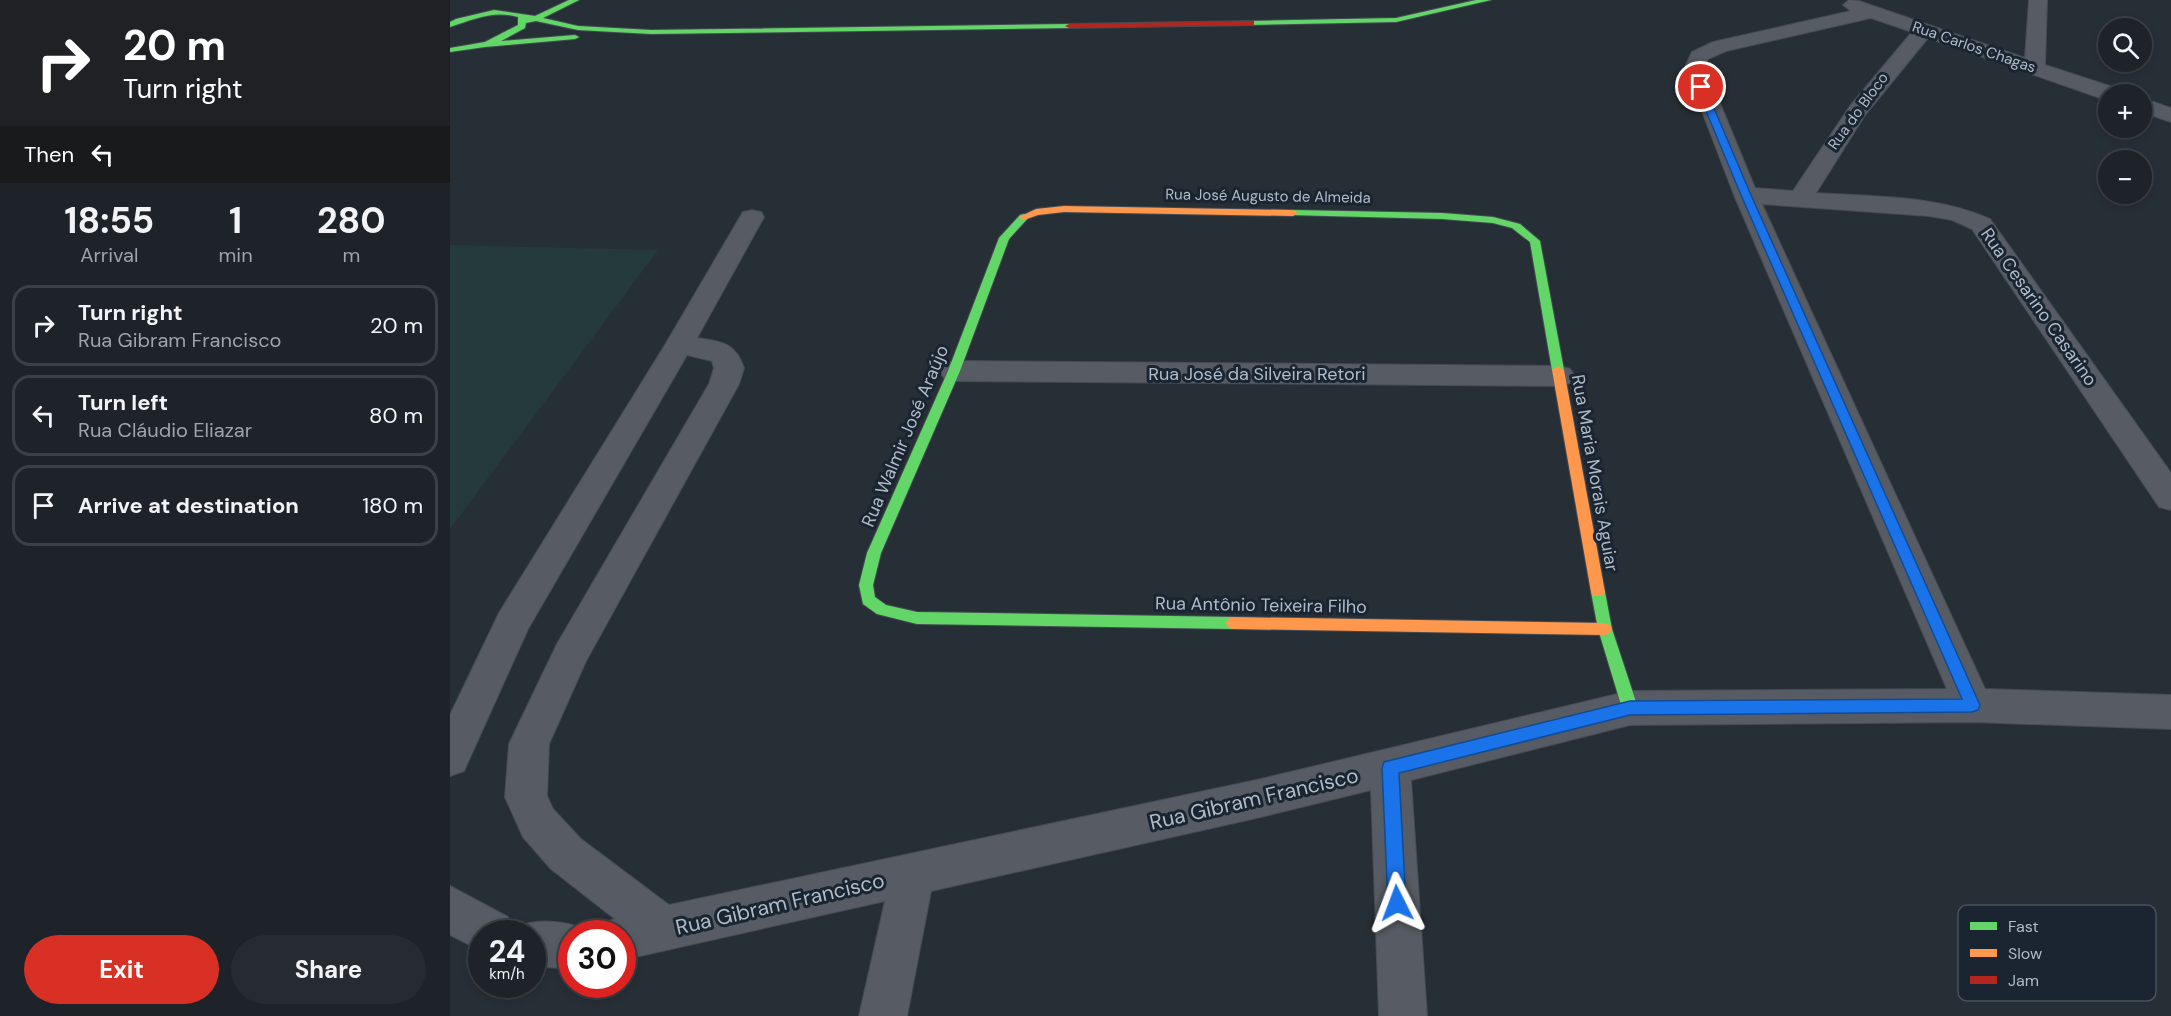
<!DOCTYPE html>
<meta charset="utf-8">
<style>
body{margin:0;font-family:"DM Sans",sans-serif;background:#252b30;color:#f1f3f6;height:100vh;display:flex;flex-direction:column;font-size:22px;white-space:nowrap}
*{box-sizing:border-box;margin:0}
p{font-size:20px;color:#a0a4a8}
.icon{flex:none;width:33px;height:33px;fill:none;stroke:currentColor;stroke-width:2;stroke-linecap:round;stroke-linejoin:round}
.map{position:relative;flex:1;overflow:hidden}
.panel{display:flex;flex-direction:column;background:#1d2328;width:450px}
.panel>*{flex:none}
.banner{background:#202124;color:#fff;overflow:hidden}
.controls{position:absolute;left:1648px;top:18px;display:grid;gap:12px}
.controls a{display:grid;place-items:center;width:54px;height:54px;border-radius:50%;background:#1d2328;box-shadow:0 3px 9px #0003,0 0 0 2px #3b4045;font-size:30px}
.speed{position:absolute;left:18px;top:920px;display:flex;gap:12px;font-size:30px;font-weight:700;text-align:center}
.speed>*{display:grid;place-content:center;width:78px;height:78px;border-radius:50%;background:#1d2328;box-shadow:0 3px 9px #0003,0 0 0 2px #3b4045;line-height:1}
.speed small{font-size:15px;font-weight:400}
.speed .limit{border:9px solid #d22;background:#fff;color:#111}
.pin{position:absolute;display:grid;place-items:center;width:51px;height:51px;color:#fff;margin:-26px;border:3px solid #fff;border-radius:50%;box-shadow:0 2px 6px #0007}
.me{position:absolute;width:66px;margin:-33px;rotate:357deg;stroke-linejoin:round;filter:drop-shadow(0 0 4px #0008)}
.turn{display:flex;align-items:center;gap:21px;height:126px;padding:0 24px;font-size:27px}
.turn .icon{width:78px;height:78px;stroke-width:2.5}
.turn b{display:block;font-size:42px;line-height:51px}
.then{display:flex;align-items:center;height:57px;padding:0 24px;background:#0003;gap:12px;font-size:22px}
.eta{display:flex;justify-content:space-evenly;align-items:center;height:102px;text-align:center}
.eta b{font-size:36px;font-weight:700;line-height:42px}
.primary-button{display:flex;gap:12px;margin-top:auto;padding:12px 24px}
.primary-button a{flex:1;height:69px;border-radius:36px;background:#d93025;color:#fff;font-size:24px;font-weight:700;line-height:69px;text-align:center}
.primary-button a+a{background:#252b30;color:#f1f3f6}
ul{padding:0;list-style:none}
li{display:flex;align-items:center;gap:18px;height:81px;margin:0 12px 9px;padding:0 12px;border:3px solid #3b4045;border-radius:18px}
li div{flex:1}
li b{display:block;font-size:22px}
li em{font-style:normal}
main{display:flex;flex:1;min-height:0}
.map>svg:first-child{display:block}
</style>
<main>
<section class="panel">
<div class="banner">
<div class="turn"><svg class="icon" aria-label="right" viewBox="0 0 24 24"><path d="M7 20v-9h11M14 6l5 5-5 5"/></svg><div><b>20 m</b>Turn right</div></div>
<div class="then">Then<svg class="icon" aria-label="left" viewBox="0 0 24 24"><path d="M17 20v-9H6M10 6l-5 5 5 5"/></svg></div>
</div>
<div class="eta">
<div><b>18:55</b><p>Arrival</p></div>
<div><b>1</b><p>min</p></div>
<div><b>280</b><p>m</p></div>
</div>
<ul>
<li><svg class="icon" aria-label="right" viewBox="0 0 24 24"><path d="M7 20v-9h11M14 6l5 5-5 5"/></svg><div><b>Turn right</b><p>Rua Gibram Francisco</p></div><em>20 m</em></li>
<li><svg class="icon" aria-label="left" viewBox="0 0 24 24"><path d="M17 20v-9H6M10 6l-5 5 5 5"/></svg><div><b>Turn left</b><p>Rua Cláudio Eliazar</p></div><em>80 m</em></li>
<li><svg class="icon" aria-label="arrive" viewBox="0 0 24 24"><path d="M6 21V4h12l-3 4 3 4H6"/></svg><div><b>Arrive at destination</b></div><em>180 m</em></li>
</ul>
<div class="primary-button"><a>Exit</a><a>Share</a></div>
</section>
<div class="map">
<svg width="1721" height="1016" viewBox="0 0 1721 1016">
<rect width="100%" height="100%" fill="#272f36"/>
<path fill="#243a3c" d="M0 245 208 250 0 529Z"/>
<g fill="none" stroke-linecap="round" stroke-linejoin="round">
<g stroke="#444b53" stroke-width="2">
<g id="street">
<path d="M1399 0 1409 1 1575 58 1579 0H1597L1595 65 1669 89 1672 94H1659V100L1653 99 1478 38 1415 115 1366 193C1424 197 1486 195 1540 219L1721 473V510L1709 507 1522 229 1502 220 1479 216 1312 204 1535 689 1721 695V729L1523 722 1180 725 961 780 977 1016H929L921 790 811 817 481 891 457 1016H409L435 901 172 960V933H152L156 922 165 919 101 869 73 837 55 797 59 744 107 644 259 384 264 368 262 361 237 355 78 629 14 771 0 776V715L49 613 215 345 290 217 293 212 302 210 311 212 314 217 247 338C272 342 285 342 294 368L289 384 136 661 99 744 97 796 103 809 131 839 219 905 811 779 1180 691 1497 689 1284 195 1235 67 1242 52 1263 42 1401 11 1393 5ZM1421 18 1462 32 1400 106 1343 191 1305 188 1255 67 1258 59 1276 51Z"/>
<path d="M1692 98 1721 108V122L1692 112Z"/>
<path d="M504 361 1110 366 1120 369 1125 376 1120 383 1110 386 504 381 494 378 489 371 494 364Z"/>
<path d="M0 886 58 917 64 932 66 927C88 918 116 921 138 930L139 933H122V969L82 966V933H32V951L0 935Z"/>
</g>
</g>
<g stroke="#444b53" stroke-width="2">
<g id="fast">
<path d="M119 0H129L93 18 128 26 201 30 619 24 623 26 619 28 201 34 128 30 86 21 76 23 75 28 51 41 125 35 129 37 125 39 35 47 0 52V48L35 42 68 25V17C43 10 23 20 0 27V22L6 19 44 10 85 16Z"/>
<path d="M1026 0H1041L946 22 801 25 797 23 801 21 946 18Z"/>
<path d="M843 210 992 213 1043 217 1070 224 1090 241 1114 370 1108 374 1102 370 1080 242 1062 228 1043 223 992 219 839 215V211Z"/>
<path d="M574 214 579 217 559 239 510 371 431 553 423 585 425 597 436 605 467 612 783 617 788 619 790 623 788 627 783 629 467 624 427 614 413 604 409 585 417 553 498 371 549 238 570 215Z"/>
<path d="M1148 586 1153 588 1155 592 1162 629 1188 708 1186 713 1180 715 1174 713 1172 708 1148 629 1141 592 1143 588Z"/>
</g>
</g>
<g stroke="#444b53" stroke-width="2">
<g id="slow">
<path d="M614 206 843 210 848 213 843 216 614 212 588 215 574 220 569 217 586 209Z"/>
<path d="M1108 366 1114 370 1155 592 1153 596H1143L1141 592 1102 370Z"/>
<path d="M783 617 1155 623 1160 625 1162 629 1160 633 1155 635 783 629 778 627 776 623 778 619Z"/>
</g>
</g>
<g stroke="#444b53" stroke-width="2">
<path id="jam" d="M801 21H804V25L619 28 615 26 619 24Z"/>
</g>
<use href="#street" fill="#575c64" fill-rule="evenodd"/>
<use href="#fast" fill="#63d668" fill-rule="evenodd"/>
<use href="#slow" fill="#ff974d" fill-rule="evenodd"/>
<use href="#jam" fill="#b3261e" fill-rule="evenodd"/>
</g>
<path fill="#1a73e8" stroke="#114b97" stroke-width="1.5" d="M1251 84 1255 87 1301 195 1530 705 1528 710 1522 712 1180 715 949 773 956 903 954 909 947 912 941 909 938 903 932 768 934 762 1180 701 1512 699 1291 195 1246 87Z"/>
<g text-anchor="middle" dominant-baseline="central" stroke-width="6" stroke-linejoin="round" paint-order="stroke">
<g font-size="15" fill="#b0bbc8" stroke="#1a2531">
<text transform="translate(1524 47) rotate(19)">Rua Carlos Chagas</text>
<text transform="translate(1408 111) rotate(-54)">Rua do Bloco</text>
<text transform="translate(818 196) rotate(1)">Rua José Augusto de Almeida</text>
</g>
<g font-size="18" fill="#b0bbc8" stroke="#1a2531">
<text transform="translate(1589 307) rotate(55)">Rua Cesarino Casarino</text>
<text x="807" y="374">Rua José da Silveira Retori</text>
<text transform="translate(455 436) rotate(-67)">Rua Walmir José Araújo</text>
<text transform="translate(1145 473) rotate(80)">Rua Maria Morais Aguiar</text>
<text transform="translate(811 605) rotate(1)">Rua Antônio Teixeira Filho</text>
</g>
<g font-size="21" fill="#b0bbc8" stroke="#1a2531">
<text transform="translate(804 799) rotate(-13)">Rua Gibram Francisco</text>
<text transform="translate(330 904) rotate(-13)">Rua Gibram Francisco</text>
</g>
</g>
<rect x="1508" y="905" width="198" height="96" rx="9" fill="#1a2531" stroke="#47525e" stroke-width="1.5"/>
<rect x="1520" y="922" width="27" height="8" fill="#63d668"/>
<rect x="1520" y="949" width="27" height="8" fill="#ff974d"/>
<rect x="1520" y="976" width="27" height="8" fill="#b3261e"/>
<g font-size="16" fill="#b0bbc8">
<text x="1558" y="932">Fast</text>
<text x="1558" y="959">Slow</text>
<text x="1558" y="986">Jam</text>
</g>
</svg>
<div class="controls">
<a><svg class="icon" aria-label="search" viewBox="0 0 24 24"><circle cx="10" cy="10" r="6"/><path d="M15 15l6 6"/></svg></a>
<a>+</a>
<a>−</a>
</div>
<div class="speed"><div>24<small>km/h</small></div><div class="limit">30</div></div>
<div class="pin" style="left:1251px;top:87px;background:#d93025"><svg class="icon" aria-label="arrive" viewBox="0 0 24 24"><path d="M6 21V4h12l-3 4 3 4H6"/></svg></div>
<svg class="me" style="left:947px;top:903px" viewBox="-20 -20 40 40"><path d="M0-17L14 15 0 8-14 15z" fill="#1a73e8" stroke="#fff" stroke-width="4"/></svg>
</div>
</main>
